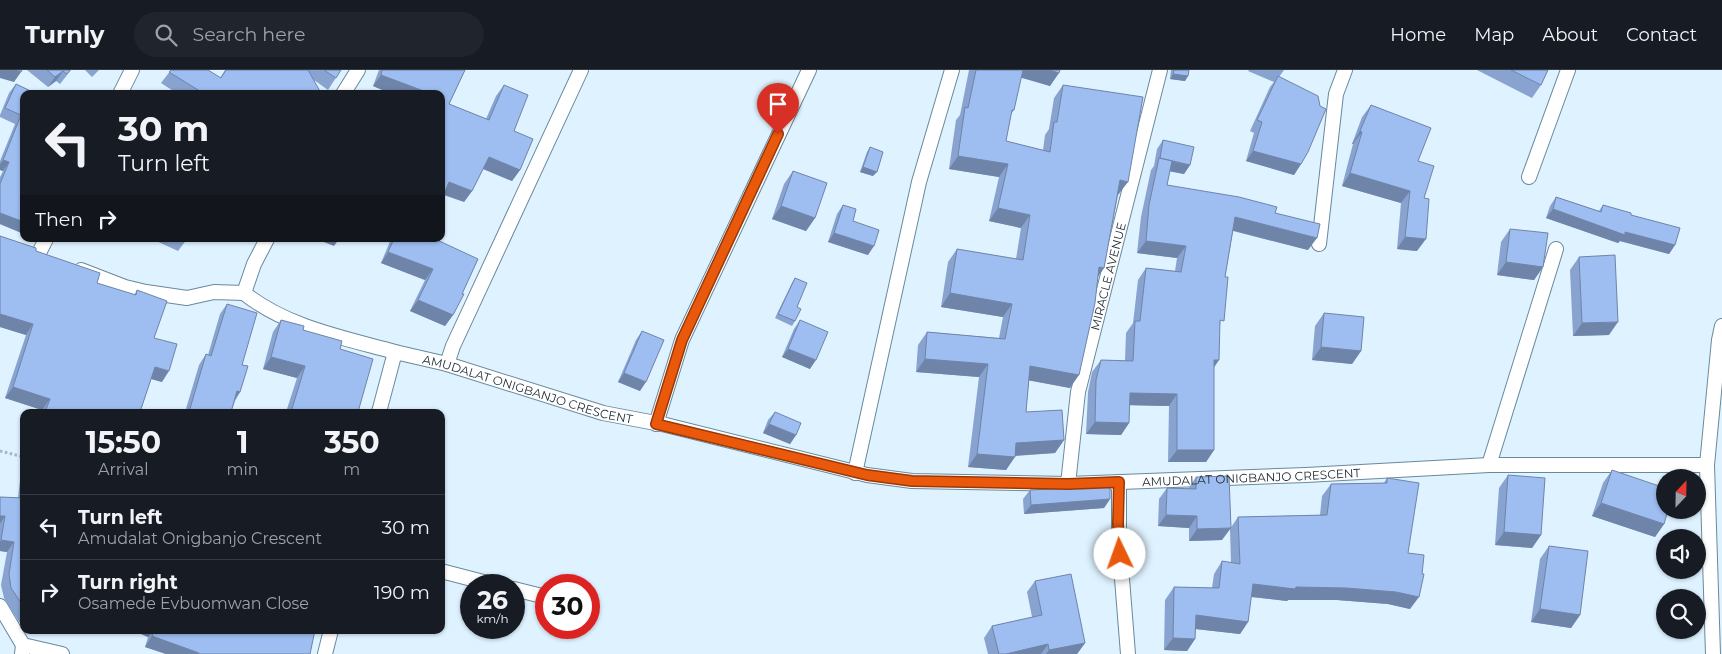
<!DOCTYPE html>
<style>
body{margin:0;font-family:Montserrat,sans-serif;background:#20242c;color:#f1f3f6;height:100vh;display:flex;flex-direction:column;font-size:19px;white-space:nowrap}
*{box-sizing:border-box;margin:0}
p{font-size:16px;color:#9ea1a6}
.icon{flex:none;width:28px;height:28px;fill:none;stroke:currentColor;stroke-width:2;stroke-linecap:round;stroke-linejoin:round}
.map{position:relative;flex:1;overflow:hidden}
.details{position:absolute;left:20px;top:339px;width:425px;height:225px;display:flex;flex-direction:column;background:#171b24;border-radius:10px;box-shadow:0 1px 4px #0004}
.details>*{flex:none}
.banner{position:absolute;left:20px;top:20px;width:425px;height:152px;border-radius:10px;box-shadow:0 1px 4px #0004;background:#171b24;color:#f1f3f6;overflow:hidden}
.needle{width:32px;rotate:22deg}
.fabs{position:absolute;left:1656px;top:399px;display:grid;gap:10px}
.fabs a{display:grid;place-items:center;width:50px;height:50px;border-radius:50%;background:#171b24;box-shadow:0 1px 4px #0004;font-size:25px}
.speed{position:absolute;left:460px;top:504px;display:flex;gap:10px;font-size:25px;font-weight:700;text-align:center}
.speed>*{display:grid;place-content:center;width:65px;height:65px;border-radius:50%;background:#171b24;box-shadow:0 1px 4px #0004;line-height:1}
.speed small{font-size:12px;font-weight:400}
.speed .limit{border:8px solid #d22;background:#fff;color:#111}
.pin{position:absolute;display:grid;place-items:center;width:42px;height:42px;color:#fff;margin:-51px -21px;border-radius:50% 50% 50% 0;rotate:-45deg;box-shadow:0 0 5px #0007}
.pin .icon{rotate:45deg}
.me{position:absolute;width:55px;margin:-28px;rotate:357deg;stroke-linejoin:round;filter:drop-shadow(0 0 4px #0008)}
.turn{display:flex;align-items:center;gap:18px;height:105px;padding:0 15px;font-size:22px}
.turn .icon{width:65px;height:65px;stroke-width:2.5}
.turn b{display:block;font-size:35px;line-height:42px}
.then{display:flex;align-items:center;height:48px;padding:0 15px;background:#0003;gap:10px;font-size:19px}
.eta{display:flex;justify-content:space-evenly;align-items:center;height:85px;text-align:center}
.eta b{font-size:30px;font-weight:700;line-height:35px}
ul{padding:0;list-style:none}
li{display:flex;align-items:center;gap:15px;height:65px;padding:0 15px;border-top:1px solid #363941}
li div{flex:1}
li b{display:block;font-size:19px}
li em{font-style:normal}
header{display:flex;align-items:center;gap:30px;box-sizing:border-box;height:70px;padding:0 25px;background:#171b24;border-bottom:1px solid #363941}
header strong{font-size:24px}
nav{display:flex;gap:28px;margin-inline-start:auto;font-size:18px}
.search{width:350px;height:45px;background:#20242c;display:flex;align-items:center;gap:12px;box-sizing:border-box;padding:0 18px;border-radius:28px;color:#9ea1a6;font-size:19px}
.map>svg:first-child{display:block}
</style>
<header>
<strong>Turnly</strong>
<div class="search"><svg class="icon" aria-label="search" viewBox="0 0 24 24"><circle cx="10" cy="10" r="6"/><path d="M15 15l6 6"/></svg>Search here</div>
<nav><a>Home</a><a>Map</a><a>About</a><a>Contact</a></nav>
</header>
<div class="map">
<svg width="1722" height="584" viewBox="0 0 1722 584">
<rect width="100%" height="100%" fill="#def2ff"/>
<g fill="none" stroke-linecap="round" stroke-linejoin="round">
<g stroke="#6a899c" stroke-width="16">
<g id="street">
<path d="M120 24 132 0"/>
<path d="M343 24 358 0"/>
<path d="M1529 107 1568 0"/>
<path d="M267 169 254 194 244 223C286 257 344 268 395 282"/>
<path d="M1319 174 1336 24 1345 0"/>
<path d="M38 185 46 169"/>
<path d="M81 200 125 217 146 222 187 228 214 222 244 223"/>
<path d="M447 294 453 276 581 0"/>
<path id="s1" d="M379 342 395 282 447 294 603 343 666 355 867 405 912 411 1068 414 1306 405 1489 395H1707"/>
<path d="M656 354 682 270 809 0"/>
<path d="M1489 395 1556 179"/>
<path d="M855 403 919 112 952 0"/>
<path d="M1119 412V471L1128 584"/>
<path id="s2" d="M1068 414 1078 322 1160 0"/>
<path d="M441 501 495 515"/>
<path d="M514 519 546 527"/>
<path d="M0 536 23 575 22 584"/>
<path d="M23 575 62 584"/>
<path d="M325 584 331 560"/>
<path d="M1713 584 1707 395 1719 270 1722 256"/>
</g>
</g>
<path stroke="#a4b6c1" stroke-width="3" stroke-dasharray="2.5 2.5" stroke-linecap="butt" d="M0 381 24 387"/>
<use href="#street" stroke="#fff" stroke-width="14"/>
</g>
<g fill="#88a3cf">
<path d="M27 0H71L60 14 56 11 48 17Z"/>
<path d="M85 0H99L92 7Z"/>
<path d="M171 0 220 8 225 0H341L328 20 314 10 320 24H178L161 13Z"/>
<path d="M379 0H465L449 34 486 49 496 26 504 15 514 61 520 100 512 111 483 99 472 121 464 132 441 24H392L373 16Z"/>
<path d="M969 0H1060L1050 16 1021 7 1014 40 1011 44 1006 71 1043 80 1045 65 1049 59 1054 28 1063 15 1118 125 1104 198 1098 206 1070 318 1029 310 1026 342 1064 370 1055 383 1015 386 1006 400 968 397 979 307 916 302 918 275 927 262 999 268 1003 247 941 237 948 192 957 179 1016 189 1021 158 989 151 999 107 949 99 956 50 960 45Z"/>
<path d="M1171 0H1189L1188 6 1185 11 1170 9Z"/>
<path d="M1249 0H1284L1279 7 1301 94 1294 105 1246 91 1254 63 1250 61 1270 17 1274 12 1248 1Z"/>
<path d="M1477 0H1548L1541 15 1532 28Z"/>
<path d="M16 14 37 24 24 164 0 154V107L3 101 0 100V91L15 54 0 47V45L9 23Z"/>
<path d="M1371 35 1418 91 1424 128 1417 181 1397 179 1401 133 1342 116 1353 74H1352L1362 47Z"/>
<path d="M1163 70 1190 95 1184 104 1170 101 1167 115 1275 143 1308 180 1233 161 1225 207 1220 255 1214 297V380L1206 392H1168L1169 336 1129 335V353L1121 365 1086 364 1088 322 1092 302 1101 290 1125 291 1126 263 1133 253 1138 210 1146 198 1175 201 1177 188 1137 183 1141 147 1151 100 1154 96 1157 79Z"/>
<path d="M870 77 873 106 860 102 867 82Z"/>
<path d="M793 101 815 148 806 161 772 149 784 114Z"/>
<path d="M1556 127 1599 141 1603 135 1631 145 1675 175 1669 184 1620 171 1618 173 1546 148 1550 136Z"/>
<path d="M843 135 853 151 868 185 828 172 837 144Z"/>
<path d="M1510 159 1543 197 1534 210 1497 205 1501 172Z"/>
<path d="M0 166 36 181 97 213 134 225 137 220 154 268 162 312 151 309 140 342H41L42 340 5 328 26 265 0 257Z"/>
<path d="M152 169H187L178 181Z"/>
<path d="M391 169H435L453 245 445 256 410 241 425 210 381 193Z"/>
<path d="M1579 187 1609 265 1573 266 1570 200Z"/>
<path d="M795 208 797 237 795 251 792 256 775 248 792 213Z"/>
<path d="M227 234 242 295 240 322 235 331 231 342H185L199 295 206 284 208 285 220 244Z"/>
<path d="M1324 243 1361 281 1352 294 1312 290 1315 256Z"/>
<path d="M281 250 340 279 358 342H286L297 308 263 299 273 262Z"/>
<path d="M800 250 810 299 782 287 794 259Z"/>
<path d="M642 261 640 321 618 312 636 270Z"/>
<path d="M775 342 796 365 790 374 763 363 768 350Z"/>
<path d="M24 399V553L19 552 4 528 1 515 7 482 0 481V427L18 428 21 402Z"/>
<path d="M1612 400 1664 454 1655 467 1592 446 1603 413Z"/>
<path d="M1508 405 1541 465 1532 478 1495 475 1499 418Z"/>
<path d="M1196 407 1222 470 1189 471V458L1158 456 1159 429 1167 418 1188 419Z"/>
<path d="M1387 408 1408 483 1410 539 1388 534 1337 530H1288L1287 531 1251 527 1248 552 1240 564 1195 559V569L1187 581 1164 580 1165 530 1174 517 1212 518 1214 504 1222 491 1231 493 1230 459 1238 447 1320 445 1322 426 1331 414 1384 413Z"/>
<path d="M1030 420 1110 429 1104 438 1024 444 1023 429Z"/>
<path d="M1549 476 1580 545 1571 558 1531 552 1540 489Z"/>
<path d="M1035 511 1085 573 1077 584H988L984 568 992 556 1032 547 1027 522Z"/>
<path d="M132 560H315L310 584H166L145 577 148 567Z"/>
</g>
<g fill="#6f84a9">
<path d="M0 0H15L21 2 14 12 0 8Z"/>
<path d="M1019 0H1049L1059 3 1050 16 1015 6Z"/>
<path d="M63 1 56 11 48 17 55 7Z"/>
<path d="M1173 4 1188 6 1185 11 1170 9Z"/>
<path d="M381 5 429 23 392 24 373 16Z"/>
<path d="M1360 61 1362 62 1353 74H1352Z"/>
<path d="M1253 81 1301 94 1294 105 1246 91Z"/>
<path d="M958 86 1008 94 999 107 949 99Z"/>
<path d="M489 87 520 100 512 111 481 98Z"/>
<path d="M1159 89 1190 95 1184 104 1157 99Z"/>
<path d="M3 90 9 92 3 101 0 100V94Z"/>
<path d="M863 97 877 102 873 106 860 102Z"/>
<path d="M1350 103 1410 121 1401 133 1342 116Z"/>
<path d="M1120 110 1128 112 1118 125 1111 124Z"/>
<path d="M449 112 472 121 464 132 441 124Z"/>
<path d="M781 136 815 148 806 161 772 149Z"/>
<path d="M998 138 1030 145 1021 158 989 151Z"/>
<path d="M1553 139 1675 175 1669 184 1620 171 1618 173 1546 148Z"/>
<path d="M0 143 24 152V164L0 154Z"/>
<path d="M1235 147 1317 168 1308 180 1227 159Z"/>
<path d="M834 163 874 176 868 185 828 172Z"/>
<path d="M1405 167 1426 169 1417 181 1397 179Z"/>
<path d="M316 169H339L334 176Z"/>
<path d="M1146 171 1186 176 1177 188 1137 183Z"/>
<path d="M388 182 433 199 425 210 381 193Z"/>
<path d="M1506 192 1543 197 1534 210 1497 205Z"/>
<path d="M1099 197 1104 198 1095 211Z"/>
<path d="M950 223 1012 234 1003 247 941 237Z"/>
<path d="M418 230 453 245 445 256 410 241Z"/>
<path d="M0 244 33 254 26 265 0 257Z"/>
<path d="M1618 252 1609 265 1573 266 1582 253Z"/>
<path d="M1321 277 1361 281 1352 294 1312 290Z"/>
<path d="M788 279 816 290 810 299 782 287Z"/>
<path d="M271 287 305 296 297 308 263 299Z"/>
<path d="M925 289 988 294 979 307 916 302Z"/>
<path d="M1214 290H1219L1211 302Z"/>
<path d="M1030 296 1079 305 1070 318 1021 309Z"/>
<path d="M155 297 169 301 162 312 148 308Z"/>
<path d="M624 303 646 312 640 321 618 312Z"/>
<path d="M13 317 50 329 42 340 5 328Z"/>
<path d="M237 321 240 322 233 332Z"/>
<path d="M1130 323 1177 324 1169 336 1121 335Z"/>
<path d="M1095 352 1129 353 1121 365 1086 364Z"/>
<path d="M769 354 796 365 790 374 763 363Z"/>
<path d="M1064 370 1055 383 1010 386 1015 387 1006 400 968 397 977 384 1016 373Z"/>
<path d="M1177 380H1214L1206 392H1168Z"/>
<path d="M1110 429 1104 438 1024 444 1031 435Z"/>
<path d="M1601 433 1664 454 1655 467 1592 446Z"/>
<path d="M1166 445 1197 446 1189 458 1158 456Z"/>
<path d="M0 446H5L0 454Z"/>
<path d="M1231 458 1222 470 1189 471 1197 459Z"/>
<path d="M1504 462 1541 465 1532 478 1495 475Z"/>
<path d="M1 470 14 472 7 482 0 481V472Z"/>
<path d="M1253 514 1296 517 1346 518 1396 522 1419 527 1410 539 1388 534 1337 530H1288L1287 531 1244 526Z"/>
<path d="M1540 539 1580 545 1571 558 1531 552Z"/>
<path d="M1196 545 1248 552 1240 564 1187 558Z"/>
<path d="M24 546V553L19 552Z"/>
<path d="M132 560H153L148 567Z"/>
<path d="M152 566 199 583 198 584H166L145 577Z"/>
<path d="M1173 568 1195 569 1187 581 1164 580Z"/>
<path d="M1085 573 1077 584H1046L1049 580Z"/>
<path d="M1048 574 1041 584H1006Z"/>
</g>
<g fill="#9ebdf1" stroke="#6f84a9">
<path d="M15 0H22L21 2Z"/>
<path d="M47 0H70L67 4 63 1 55 7Z"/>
<path d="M171 0H208L221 8 226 0H308L321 23 320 24H299L295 21 294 24H202L203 23 169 2Z"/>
<path d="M324 0H341L336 8Z"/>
<path d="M382 0H465L449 34 489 50 504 15 528 25 514 61 533 69 520 100 489 87 472 121 449 112 441 132V24H429V23L381 5Z"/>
<path d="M976 0H1023L1014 40H1012L1006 71 1050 82 1054 52H1057L1063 15 1143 27 1128 112 1120 110 1104 198 1099 197 1095 233 1079 305 1030 296 1026 342 1062 340 1064 370 1016 373 1015 387 977 384 988 294 925 289 927 262 1005 269 1012 234 950 223 957 179 1023 190 1030 145 998 138 1008 94 958 86 965 37 968 38Z"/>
<path d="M1049 0H1060L1059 3Z"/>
<path d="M1174 0H1189L1188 6 1173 4Z"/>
<path d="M1511 0H1548L1541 15Z"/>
<path d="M1278 6 1318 26 1320 36 1326 39 1308 82 1301 94 1253 81 1262 52 1257 50Z"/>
<path d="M16 14 37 24H24V152L0 143V114L9 92 3 90 21 45 5 38Z"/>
<path d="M1371 35 1431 58 1418 91 1434 96 1424 128 1429 129 1426 169 1405 167 1410 121 1350 103 1362 62 1360 61Z"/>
<path d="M1163 70 1194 77 1190 95 1160 88Z"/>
<path d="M870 77 883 82 877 102 863 97Z"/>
<path d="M1159 88 1172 91 1167 115 1239 127 1277 137 1275 143 1320 154 1317 168 1235 147 1225 207H1228L1224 251 1220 250 1219 290H1214V380H1177V324L1130 323 1129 353 1095 352 1096 310 1101 290 1133 291 1135 251H1140L1146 198 1181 202 1186 176 1146 171 1149 135Z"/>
<path d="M793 101 827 113 815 148 781 136Z"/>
<path d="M1556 127 1601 142 1603 135 1631 143V145L1680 158 1675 175 1625 162V165L1553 139Z"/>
<path d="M843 135 856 139 853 151 879 160 874 176 834 163Z"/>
<path d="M1510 159 1548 163 1543 197 1506 192Z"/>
<path d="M0 166 36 178V181L100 203 97 213 136 225 137 220 167 231 154 268 177 274 169 301 155 297 140 342H45L50 329 13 317 33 254 0 244Z"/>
<path d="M177 169H187L184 172Z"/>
<path d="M394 169H435L478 189 462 224H464L453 245 418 230 433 199 388 182Z"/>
<path d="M1615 185 1618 252 1582 253 1579 187Z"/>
<path d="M795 208 807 213 797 237 801 239 795 251 778 244Z"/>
<path d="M227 234 257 243 242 295 248 296 240 322 237 321 231 342H189L206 284 211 286Z"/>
<path d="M1324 243 1364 247 1361 281 1321 277Z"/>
<path d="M281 250 304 256 303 260 342 271 340 279 373 289 358 342H291L305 296 271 287Z"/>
<path d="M800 250 828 262 816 290 788 279Z"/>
<path d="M642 261 664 270 646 312 624 303Z"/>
<path d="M775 342 801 353 796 365 769 354Z"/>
<path d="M1612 400 1665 418V440H1668L1664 454 1601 433Z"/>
<path d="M1508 405 1545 408 1541 465 1504 462Z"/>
<path d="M1229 406 1231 458 1197 459V446L1166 445 1167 418 1196 419V407Z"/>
<path d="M1387 408 1419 413 1408 483 1424 485 1422 504H1424L1419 527 1396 522 1346 518 1296 517 1295 519 1253 514 1248 552 1196 545 1195 569 1173 568 1174 517 1219 518 1222 491 1240 494 1238 447 1327 445 1331 414 1387 413Z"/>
<path d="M1110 416V429L1031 435 1030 420Z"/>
<path d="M0 427 24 428V537L11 518 9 504 14 472 1 470 5 446H0Z"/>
<path d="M1549 476 1588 481 1580 545 1540 539Z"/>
<path d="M1071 504 1085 573 1049 580 1048 574 1006 584H999L992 556 1042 545 1035 511Z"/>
<path d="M154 560H315L310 584H199V583L152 566Z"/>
</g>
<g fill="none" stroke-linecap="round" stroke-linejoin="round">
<g stroke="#983908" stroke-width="12">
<path id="route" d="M778 64 682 270 656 354 867 405 912 411 1068 414 1119 412 1118 454 1120 484"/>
</g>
<use href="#route" stroke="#ea580c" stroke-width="9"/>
</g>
<g text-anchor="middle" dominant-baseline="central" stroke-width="4" stroke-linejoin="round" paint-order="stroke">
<g font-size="12" fill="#222f37" stroke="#fff">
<text stroke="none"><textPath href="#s2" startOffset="212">MIRACLE AVENUE</textPath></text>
<text stroke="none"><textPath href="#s1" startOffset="200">AMUDALAT ONIGBANJO CRESCENT</textPath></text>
<text stroke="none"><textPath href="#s1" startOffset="935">AMUDALAT ONIGBANJO CRESCENT</textPath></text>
</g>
</g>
</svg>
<div class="fabs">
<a><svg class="needle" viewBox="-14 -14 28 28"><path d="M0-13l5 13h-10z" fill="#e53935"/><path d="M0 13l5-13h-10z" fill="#9ea1a6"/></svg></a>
<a><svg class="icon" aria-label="sound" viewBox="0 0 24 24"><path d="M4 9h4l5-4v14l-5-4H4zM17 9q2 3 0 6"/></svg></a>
<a><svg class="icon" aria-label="search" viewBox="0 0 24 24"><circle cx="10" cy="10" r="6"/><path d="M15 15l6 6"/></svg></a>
</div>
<div class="speed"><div>26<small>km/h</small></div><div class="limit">30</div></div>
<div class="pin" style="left:778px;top:64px;background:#d93025"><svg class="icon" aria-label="arrive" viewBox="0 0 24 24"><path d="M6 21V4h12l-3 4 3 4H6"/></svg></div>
<svg class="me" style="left:1120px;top:484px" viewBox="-20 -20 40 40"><circle r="19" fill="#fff"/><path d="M0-13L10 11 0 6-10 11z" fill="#ea580c"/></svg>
<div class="banner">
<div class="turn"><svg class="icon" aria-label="left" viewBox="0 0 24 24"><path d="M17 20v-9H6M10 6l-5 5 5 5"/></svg><div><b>30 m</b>Turn left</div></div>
<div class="then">Then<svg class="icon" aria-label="right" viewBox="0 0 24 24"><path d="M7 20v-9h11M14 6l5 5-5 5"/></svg></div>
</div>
<section class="details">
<div class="eta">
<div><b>15:50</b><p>Arrival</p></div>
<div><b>1</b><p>min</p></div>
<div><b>350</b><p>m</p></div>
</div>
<ul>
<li><svg class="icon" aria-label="left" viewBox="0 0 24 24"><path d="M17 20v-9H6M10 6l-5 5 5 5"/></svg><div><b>Turn left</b><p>Amudalat Onigbanjo Crescent</p></div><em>30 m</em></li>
<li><svg class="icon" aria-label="right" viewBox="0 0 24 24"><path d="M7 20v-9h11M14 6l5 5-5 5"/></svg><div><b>Turn right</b><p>Osamede Evbuomwan Close</p></div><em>190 m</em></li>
</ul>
</section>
</div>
